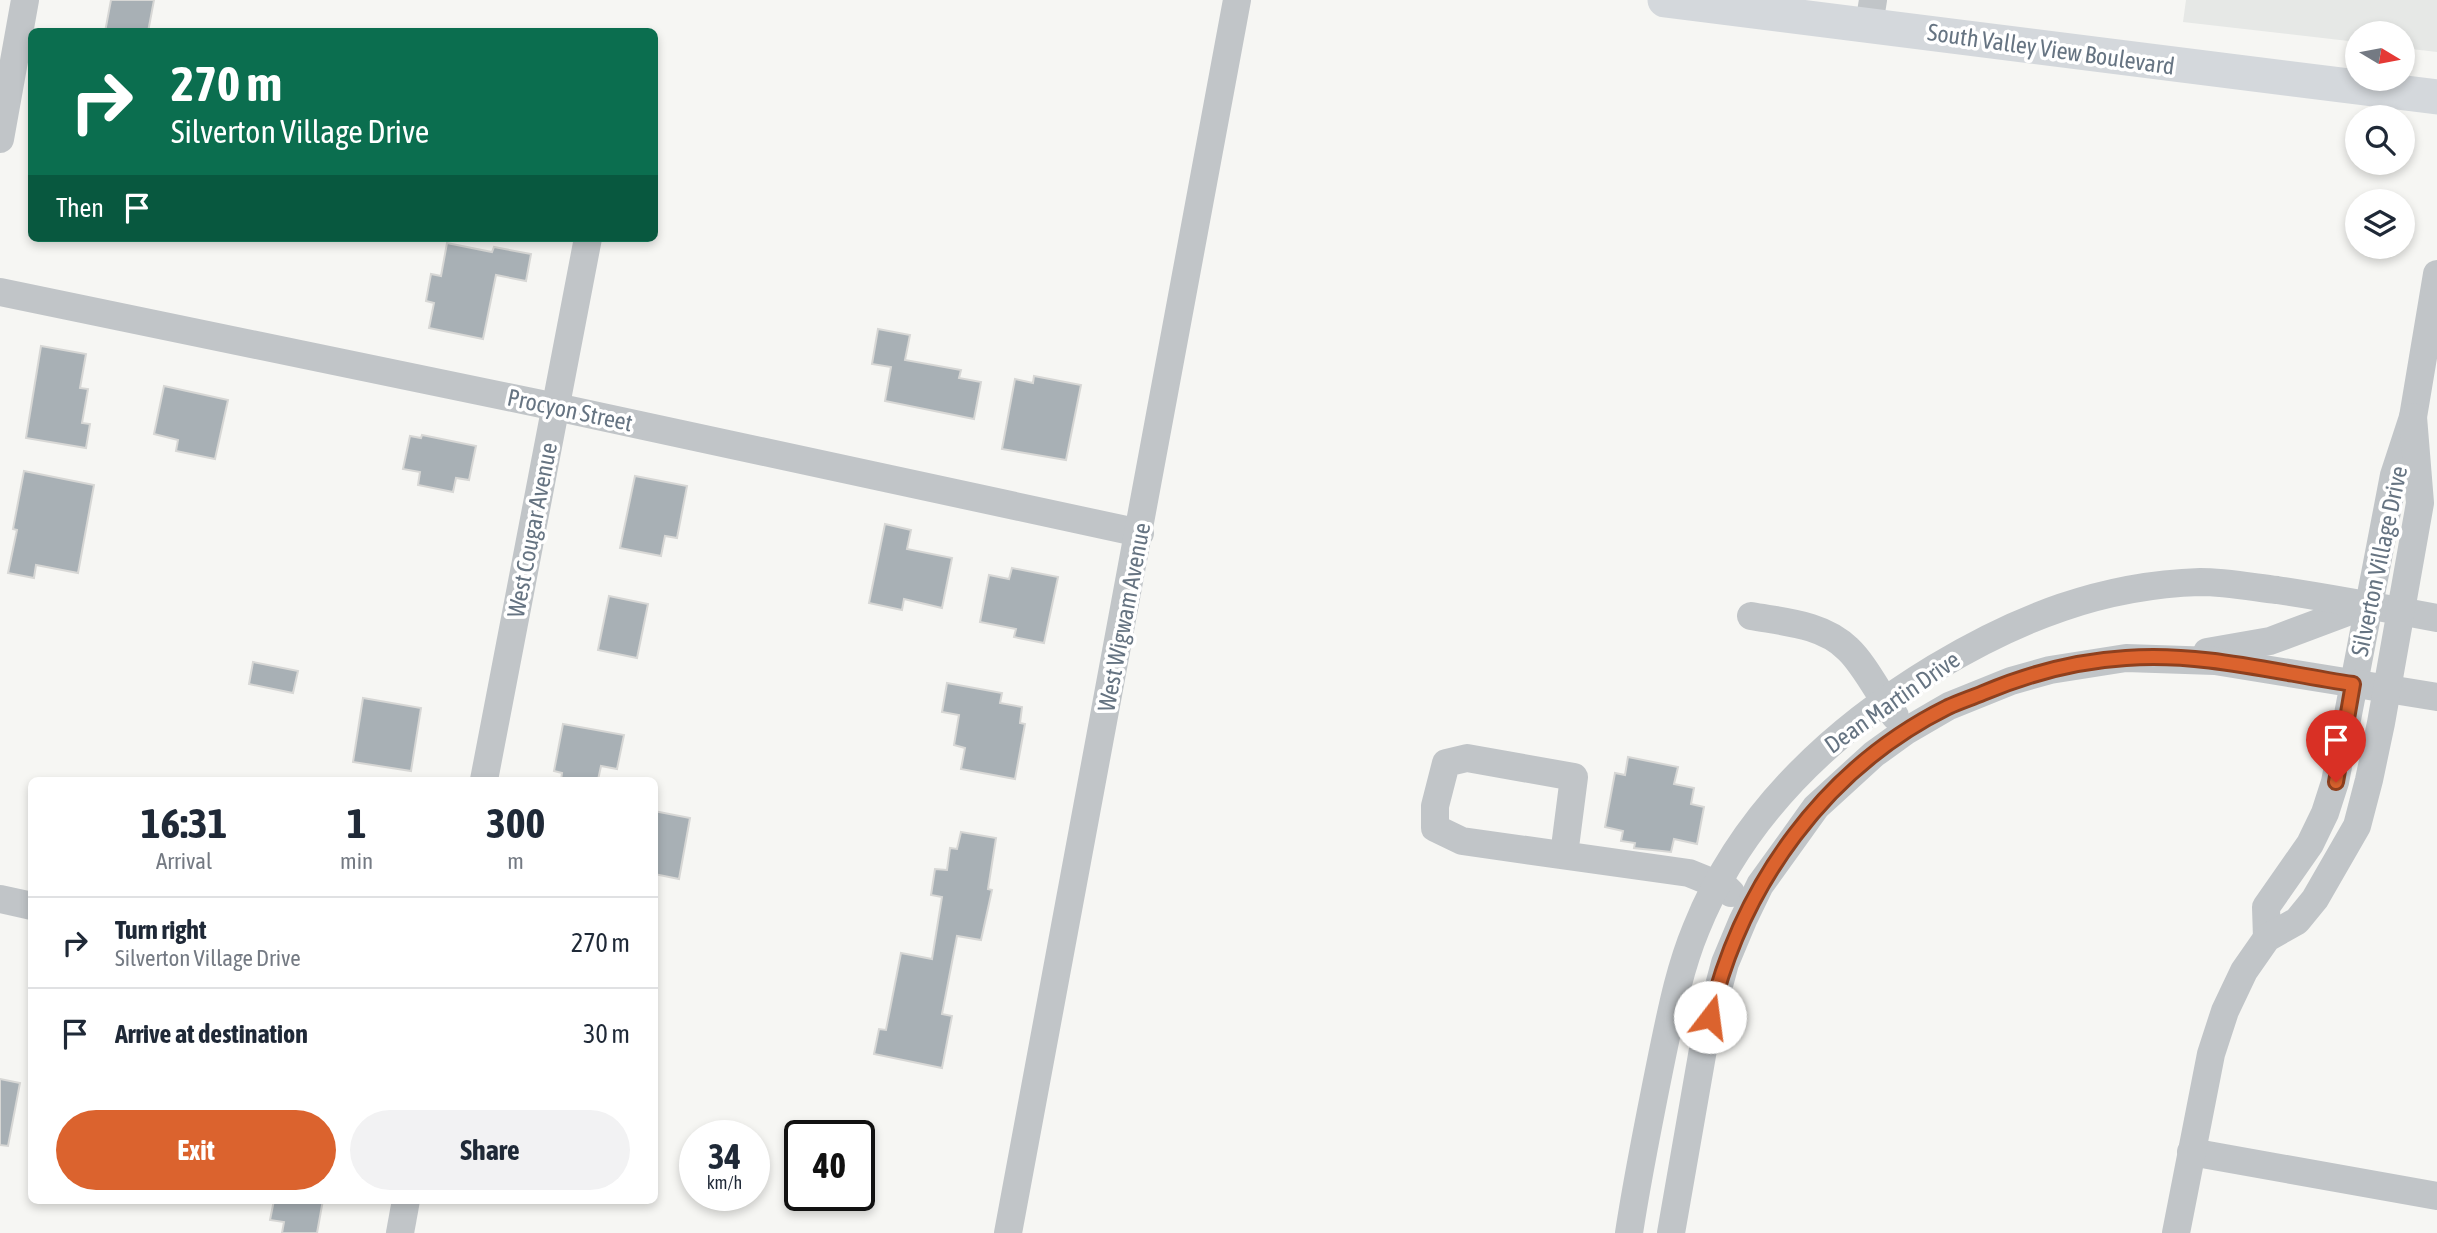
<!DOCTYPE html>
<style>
body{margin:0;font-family:"Asap Condensed",sans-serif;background:#f2f2f3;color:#1f2937;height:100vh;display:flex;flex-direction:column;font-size:26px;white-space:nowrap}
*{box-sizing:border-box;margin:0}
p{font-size:23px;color:#747a83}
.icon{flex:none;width:38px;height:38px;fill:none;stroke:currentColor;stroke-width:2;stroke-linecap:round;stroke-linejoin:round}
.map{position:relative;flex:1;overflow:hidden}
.panel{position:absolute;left:28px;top:777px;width:630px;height:427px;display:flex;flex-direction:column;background:#fff;border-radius:10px;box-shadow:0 4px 10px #0003}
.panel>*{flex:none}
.hud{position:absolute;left:28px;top:28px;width:630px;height:214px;border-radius:10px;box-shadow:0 4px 10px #0003;background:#0b6e4f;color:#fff;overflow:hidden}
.needle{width:46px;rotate:100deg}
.tools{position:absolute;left:2345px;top:21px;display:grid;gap:14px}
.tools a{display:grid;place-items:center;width:70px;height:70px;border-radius:50%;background:#fff;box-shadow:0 4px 10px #0003;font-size:35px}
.speed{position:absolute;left:679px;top:1120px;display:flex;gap:14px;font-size:35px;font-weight:700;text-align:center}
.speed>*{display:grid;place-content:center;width:91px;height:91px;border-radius:50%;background:#fff;box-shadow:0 4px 10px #0003;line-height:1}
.speed small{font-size:18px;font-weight:400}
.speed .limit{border:4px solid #111;border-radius:10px;background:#fff;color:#111}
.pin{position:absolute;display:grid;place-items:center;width:60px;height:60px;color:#fff;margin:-72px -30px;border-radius:50% 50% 50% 0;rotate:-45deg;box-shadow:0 0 7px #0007}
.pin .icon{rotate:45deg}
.me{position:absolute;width:77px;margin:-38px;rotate:15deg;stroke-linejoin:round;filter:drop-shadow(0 0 5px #0008)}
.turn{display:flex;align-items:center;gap:24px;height:147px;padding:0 28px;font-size:32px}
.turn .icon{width:91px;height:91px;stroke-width:2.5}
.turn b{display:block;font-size:49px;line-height:60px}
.then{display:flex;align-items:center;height:66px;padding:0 28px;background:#0003;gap:14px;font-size:26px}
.eta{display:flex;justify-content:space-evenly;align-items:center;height:119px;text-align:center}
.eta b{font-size:42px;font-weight:700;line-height:49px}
.action{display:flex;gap:14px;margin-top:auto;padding:14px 28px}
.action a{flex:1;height:80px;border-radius:42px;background:#db632e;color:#fff;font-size:28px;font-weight:700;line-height:80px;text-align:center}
.action a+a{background:#f2f2f3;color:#1f2937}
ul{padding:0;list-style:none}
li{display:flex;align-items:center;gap:21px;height:91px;padding:0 28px;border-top:2px solid #e0e1e3}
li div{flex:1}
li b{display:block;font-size:26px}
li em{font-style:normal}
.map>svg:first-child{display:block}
</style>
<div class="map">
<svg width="2437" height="1233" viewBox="0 0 2437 1233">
<rect width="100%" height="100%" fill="#f6f6f3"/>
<path fill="#e6e8e6" d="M2186 0H2437V52L2403 48V33H2357V42L2183 22Z"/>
<g fill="#a8b0b5" stroke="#d7d7d5" stroke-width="2">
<path d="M111 0H154L148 32H105Z"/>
<path d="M447 243 492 252 494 247 531 254 526 281 496 275 483 339 429 328 434 303 426 301 431 274 441 276Z"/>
<path d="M878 329 910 335 905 360 961 370 959 378 981 382 974 419 885 401 891 367 872 364Z"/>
<path d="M41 346 86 354 80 388 88 389 82 423 90 424 86 448 26 438Z"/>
<path d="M1034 376 1081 385 1066 460 1002 449 1015 379 1033 383Z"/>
<path d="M164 386 228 400 215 459 176 451 178 440 154 434Z"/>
<path d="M422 435 476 446 469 480 456 478 453 492 418 485 420 472 403 469 410 436 421 438Z"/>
<path d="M24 471 94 485 78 573 36 565 34 578 8 573 17 530 13 529Z"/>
<path d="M635 476 687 486 677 538 665 536 661 556 620 548Z"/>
<path d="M885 524 911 530 907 549 952 558 942 608 904 599 902 610 869 603Z"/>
<path d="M1012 568 1058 577 1044 643 1014 637 1016 629 980 622 989 575 1009 579Z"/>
<path d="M609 596 648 604 637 658 598 650Z"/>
<path d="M253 662 298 671 293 693 249 684Z"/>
<path d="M947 683 1002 693 1000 703 1022 707 1020 723 1025 724 1015 779 961 769 965 748 954 745 959 715 942 712Z"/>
<path d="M363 698 421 708 411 771 353 762Z"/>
<path d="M563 724 624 735 617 769 601 766 598 780H561L562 773 554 771Z"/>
<path d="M1628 757 1678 767 1674 784 1694 788 1691 804 1704 807 1697 844 1674 839 1671 852 1634 848 1635 843 1621 841 1623 831 1605 827 1615 773 1625 775Z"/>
<path d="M654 811 690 818 679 879 654 874Z"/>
<path d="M961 832 996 838 988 889 992 890 981 940 957 936 942 1014 952 1016 942 1068 874 1054 879 1029 886 1030 901 953 932 959 942 897 931 895 935 869 947 870 950 848 957 849Z"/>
<path d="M0 1079 20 1083 8 1146 0 1145Z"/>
<path d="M274 1200H323L317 1233H282L284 1222 270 1220Z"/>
</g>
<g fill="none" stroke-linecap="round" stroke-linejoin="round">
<g stroke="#c1c5c8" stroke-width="28">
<path d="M1869 25 1873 0"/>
<path d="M0 139 25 0"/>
<path d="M0 292 556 407 1140 533"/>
<path d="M1751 616C1784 622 1823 624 1848 649 1865 665 1880 696 1895 716"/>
<path d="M2207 652 2270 641 2369 604"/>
<path d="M484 780 588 238"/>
<path d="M1564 855 1574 777 1467 758 1446 763 1435 806V828L1462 841 1689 873 1726 888 1731 893"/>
<path d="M0 899 32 906"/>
<path d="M2267 938 2266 907 2310 844 2325 813 2335 782 2394 475 2413 417 2437 274"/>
<path d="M2191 1152 2437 1196"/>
<path d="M400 1233 406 1200"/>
<path d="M1008 1233 1237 0"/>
<path d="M1629 1233C1638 1174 1650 1115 1662 1056 1671 1013 1679 970 1696 929 1742 814 1831 731 1935 668 2018 618 2102 585 2200 582 2225 582 2252 587 2277 590 2331 598 2384 608 2437 618"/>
<path d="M1671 1233 1705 1038 1725 963 1743 920 1760 885 1816 807 1874 754 1906 731 1949 706 2011 681 2050 670 2126 658 2215 661 2437 697"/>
<path d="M2176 1233 2211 1054 2225 1011 2244 971 2267 938 2297 921 2315 899 2357 826 2369 780 2381 723 2420 503 2413 417"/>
</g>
<path stroke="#d4d8dc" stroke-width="35" d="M1665 0 2437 97"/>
</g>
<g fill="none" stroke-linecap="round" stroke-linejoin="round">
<g stroke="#8e401e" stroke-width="18">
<path id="route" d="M1710 1017C1741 885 1825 768 1948 707 1959 702 1971 698 1983 693 2028 674 2077 661 2126 658 2202 652 2278 673 2353 684L2336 782"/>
</g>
<use href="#route" stroke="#db632e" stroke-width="12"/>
</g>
<g text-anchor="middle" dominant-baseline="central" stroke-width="7" stroke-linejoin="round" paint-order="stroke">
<g font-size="24" fill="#667482" stroke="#fff">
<text transform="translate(2051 49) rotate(8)">South Valley View Boulevard</text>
<text transform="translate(570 410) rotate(12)">Procyon Street</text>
<text transform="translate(532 530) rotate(-79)">West Cougar Avenue</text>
<text transform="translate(2379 561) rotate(-78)">Silverton Village Drive</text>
<text transform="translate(1124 617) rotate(-79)">West Wigwam Avenue</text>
<text transform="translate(1892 702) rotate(-35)">Dean Martin Drive</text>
</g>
</g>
</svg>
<div class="tools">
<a><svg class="needle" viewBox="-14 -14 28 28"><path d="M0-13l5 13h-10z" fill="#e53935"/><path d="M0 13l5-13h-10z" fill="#747a83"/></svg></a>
<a><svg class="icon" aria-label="search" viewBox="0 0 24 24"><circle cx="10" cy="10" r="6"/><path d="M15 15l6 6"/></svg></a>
<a><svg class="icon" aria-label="layers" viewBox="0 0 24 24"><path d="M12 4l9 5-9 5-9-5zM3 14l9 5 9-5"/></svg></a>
</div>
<div class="speed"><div>34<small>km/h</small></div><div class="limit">40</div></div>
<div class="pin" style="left:2336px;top:782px;background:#d93025"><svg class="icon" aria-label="arrive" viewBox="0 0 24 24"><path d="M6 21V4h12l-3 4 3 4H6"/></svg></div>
<svg class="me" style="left:1710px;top:1017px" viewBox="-20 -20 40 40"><circle r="19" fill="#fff"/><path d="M0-13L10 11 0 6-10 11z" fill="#db632e"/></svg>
<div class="hud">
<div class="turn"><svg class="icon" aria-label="right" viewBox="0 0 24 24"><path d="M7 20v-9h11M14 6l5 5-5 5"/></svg><div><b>270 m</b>Silverton Village Drive</div></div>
<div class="then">Then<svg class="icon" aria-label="arrive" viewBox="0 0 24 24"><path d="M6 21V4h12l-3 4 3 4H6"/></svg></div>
</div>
<section class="panel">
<div class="eta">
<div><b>16:31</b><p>Arrival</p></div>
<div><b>1</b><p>min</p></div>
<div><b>300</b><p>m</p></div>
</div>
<ul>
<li><svg class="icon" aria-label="right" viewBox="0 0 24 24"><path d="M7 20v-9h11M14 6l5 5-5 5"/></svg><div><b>Turn right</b><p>Silverton Village Drive</p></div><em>270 m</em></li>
<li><svg class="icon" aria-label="arrive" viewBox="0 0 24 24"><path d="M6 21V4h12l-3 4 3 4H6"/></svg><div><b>Arrive at destination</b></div><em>30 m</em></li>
</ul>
<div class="action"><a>Exit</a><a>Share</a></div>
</section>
</div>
